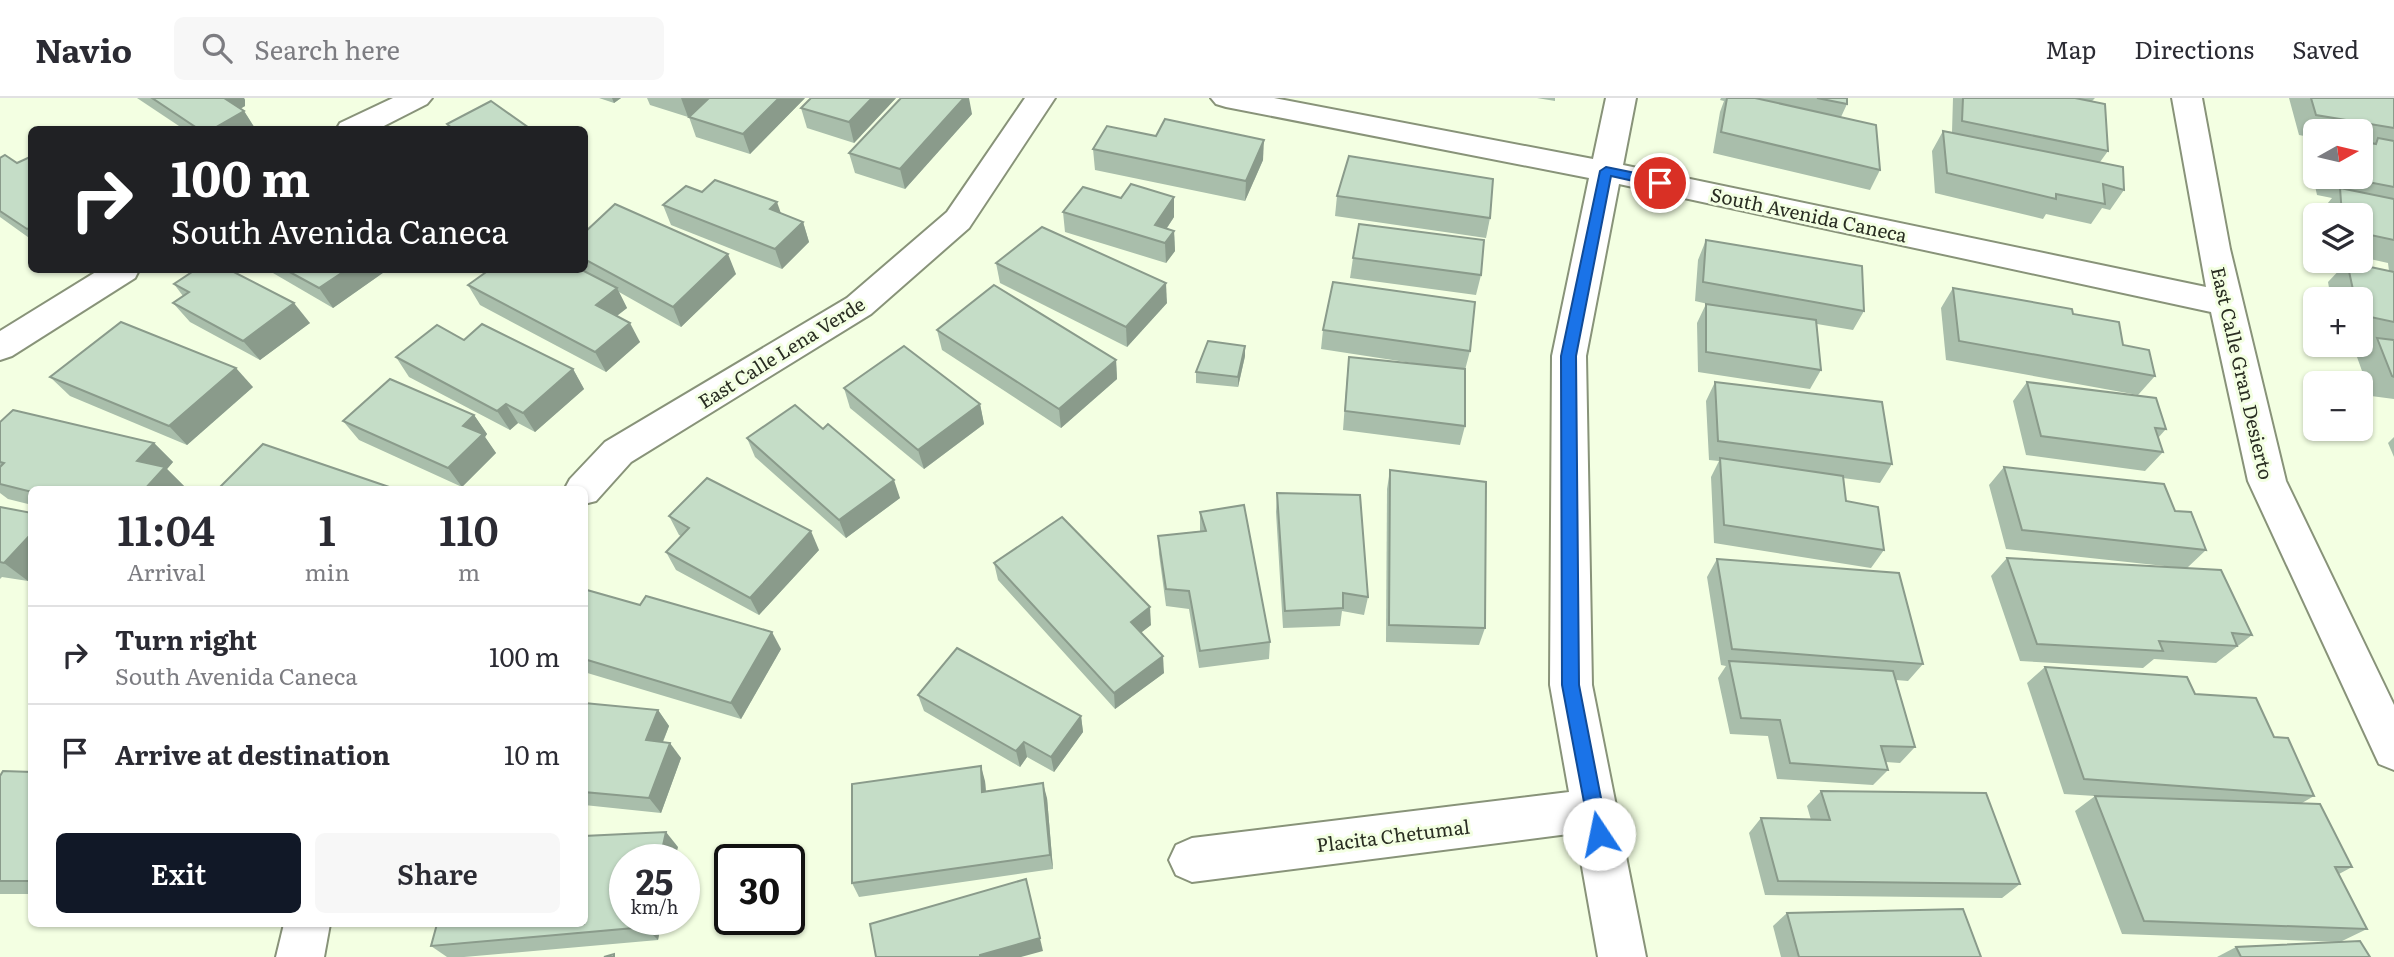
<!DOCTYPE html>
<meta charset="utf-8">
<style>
body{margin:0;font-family:Literata,serif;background:#f7f7f7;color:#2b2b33;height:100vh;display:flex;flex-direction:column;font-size:26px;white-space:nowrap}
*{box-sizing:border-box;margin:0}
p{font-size:23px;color:#7c7c81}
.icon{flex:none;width:38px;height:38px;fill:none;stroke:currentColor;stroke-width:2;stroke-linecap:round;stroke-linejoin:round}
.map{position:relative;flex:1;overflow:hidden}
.side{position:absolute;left:28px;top:388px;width:560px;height:441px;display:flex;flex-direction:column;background:#fff;border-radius:10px;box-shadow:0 2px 5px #0004}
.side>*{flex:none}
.guide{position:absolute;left:28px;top:28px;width:560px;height:147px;border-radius:10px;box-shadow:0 2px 5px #0004;background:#202124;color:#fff;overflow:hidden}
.needle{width:46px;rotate:82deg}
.tools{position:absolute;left:2303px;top:21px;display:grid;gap:14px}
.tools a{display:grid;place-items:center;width:70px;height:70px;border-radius:10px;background:#fff;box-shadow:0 2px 5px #0004;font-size:35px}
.speed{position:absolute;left:609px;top:746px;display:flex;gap:14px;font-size:35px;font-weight:700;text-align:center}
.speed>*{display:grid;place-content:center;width:91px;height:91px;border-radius:50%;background:#fff;box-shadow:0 2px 5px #0004;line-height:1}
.speed small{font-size:18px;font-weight:400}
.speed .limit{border:4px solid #111;border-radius:10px;background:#fff;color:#111}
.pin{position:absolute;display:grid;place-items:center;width:60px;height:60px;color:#fff;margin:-30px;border:4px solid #fff;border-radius:50%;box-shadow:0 2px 7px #0007}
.me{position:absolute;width:77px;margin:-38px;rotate:349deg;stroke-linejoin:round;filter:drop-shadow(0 0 5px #0008)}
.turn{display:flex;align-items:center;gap:24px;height:147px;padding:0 28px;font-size:32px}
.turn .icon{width:91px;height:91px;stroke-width:2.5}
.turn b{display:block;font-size:49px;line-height:60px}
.eta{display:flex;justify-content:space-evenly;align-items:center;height:119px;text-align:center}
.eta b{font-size:42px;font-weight:600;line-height:49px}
.cta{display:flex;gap:14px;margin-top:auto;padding:14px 28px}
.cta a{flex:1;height:80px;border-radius:10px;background:#111827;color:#fff;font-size:28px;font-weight:600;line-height:80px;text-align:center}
.cta a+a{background:#f7f7f7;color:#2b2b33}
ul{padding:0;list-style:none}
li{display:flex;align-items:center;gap:21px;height:98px;padding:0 28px;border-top:2px solid #e1e1e2}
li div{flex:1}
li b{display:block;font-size:26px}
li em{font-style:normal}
header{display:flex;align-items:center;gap:42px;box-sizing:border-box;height:98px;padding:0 35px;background:#fff;border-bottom:2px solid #e1e1e2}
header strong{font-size:33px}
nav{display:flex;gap:38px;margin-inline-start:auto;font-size:24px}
.search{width:490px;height:63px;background:#f7f7f7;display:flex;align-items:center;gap:18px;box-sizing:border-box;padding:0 24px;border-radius:10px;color:#7c7c81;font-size:26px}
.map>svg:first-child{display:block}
</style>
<header>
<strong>Navio</strong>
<div class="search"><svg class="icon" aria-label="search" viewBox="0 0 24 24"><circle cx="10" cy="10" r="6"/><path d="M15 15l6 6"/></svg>Search here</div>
<nav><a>Map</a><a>Directions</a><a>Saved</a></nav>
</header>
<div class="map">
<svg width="2394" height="859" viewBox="0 0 2394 859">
<rect width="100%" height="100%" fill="#f3ffe2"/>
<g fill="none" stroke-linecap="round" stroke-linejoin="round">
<g stroke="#889379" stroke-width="4">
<g id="minor">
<path d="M393 0H432L427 6 376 32H336L340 25Z"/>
<path d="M1025 0H1055L969 130 871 216 631 364 596 403 584 406V392H564L570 381 605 344 847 200 947 114Z"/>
<path d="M1211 0H1274L1593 61 1606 0H1636L1623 67 2206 189 2172 0H2202L2230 151 2286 383 2394 607V672L2379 666 2248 383 2211 214 1619 86 1586 258 1592 587 1646 859H1598L1576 735 1192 784 1176 777 1169 762 1176 747 1192 740 1569 694 1550 587 1552 258 1589 80 1226 9 1216 6Z"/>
<path d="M99 172H139L135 180 12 258 0 262V233Z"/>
<path d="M284 826H330L324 859H276Z"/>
</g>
</g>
<use href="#minor" fill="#fff" fill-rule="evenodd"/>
</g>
<g fill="#a9beab">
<path d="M137 0H244L245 2V8L240 11 244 13 256 32H185Z"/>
<path d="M599 0H621L614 5Z"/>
<path d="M647 0H805L750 56 696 39 689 19 690 18 688 19 650 7Z"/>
<path d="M896 0 854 45 807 30 801 10Z"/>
<path d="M1537 0H1555V3Z"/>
<path d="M1721 0H1847V6L1841 19 1880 72 1870 92 1713 55 1720 14 1724 3 1720 2Z"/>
<path d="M1953 0H2095L2092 3 2108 53 2100 64 2124 92 2110 112 2102 110 2091 126 2046 116 2043 121 1935 95 1932 53 1943 33 1952 34Z"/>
<path d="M2289 0H2394V301L2371 298 2357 259 2373 244 2361 241V201H2331L2328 184 2347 164 2389 173 2388 165 2361 159V117H2323V111L2332 100 2317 97 2308 56 2315 48V79H2361V33H2315V40L2299 37Z"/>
<path d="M972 16 905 91 855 75 849 55Z"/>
<path d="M1093 51 1263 62 1245 103 1095 72Z"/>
<path d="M32 58V142L0 119V60L17 65Z"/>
<path d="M702 94 781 115 803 124 809 144 782 171 671 127 663 107Z"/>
<path d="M1337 98 1490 120 1486 140 1335 118Z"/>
<path d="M1063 114 1174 119 1167 130 1174 133 1175 153 1166 165 1065 134Z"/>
<path d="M584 135 736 176 681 229 619 194 627 210 617 218 640 244 606 274 480 207 468 187 489 172H584Z"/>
<path d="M1706 142 1864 213 1853 232 1817 226 1821 272 1810 291 1698 274 1697 225 1706 206H1708L1695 203 1698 162Z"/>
<path d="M1353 160 1481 177 1476 197 1350 180Z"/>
<path d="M996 165 1167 205 1127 249 1000 185Z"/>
<path d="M270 172H387L333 210 273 175Z"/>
<path d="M174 186 310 225 260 262 190 224 173 205 183 198Z"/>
<path d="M1953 190 2123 247 2155 278 2138 297 1946 262 1941 210Z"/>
<path d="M937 232 1116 262 1117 281 1061 330 942 252Z"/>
<path d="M1323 232 1470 253 1465 272V328L1460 347 1343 332 1347 278 1349 259 1425 267 1321 251Z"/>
<path d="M464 242 573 271 584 291 535 334 518 325 510 332 409 279 396 259Z"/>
<path d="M1245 258 1238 289 1196 285V274Z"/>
<path d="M50 279 253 289 187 347 70 298Z"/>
<path d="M1715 284 1892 366 1880 385 1843 380 1846 403 1884 452 1871 470 1714 445 1711 379 1719 363 1709 362 1706 303Z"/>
<path d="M2027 284 2166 331 2158 340 2163 354 2145 373 2026 357 2013 303Z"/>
<path d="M844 290 980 306 984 326 924 371 850 310Z"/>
<path d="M474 317 487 336 485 339 496 355 462 389 359 342 343 323Z"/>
<path d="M0 324 154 345 173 364 167 371 184 388 181 392H32V407L8 401 0 395Z"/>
<path d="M2394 339V359L2388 345Z"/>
<path d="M747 340 900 400 846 440 755 359Z"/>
<path d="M2004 369 2175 413 2206 452 2187 470 2252 537 2216 565 2154 561 2143 570 2020 563 1991 478 2007 460 2174 469 2006 451 1989 387Z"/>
<path d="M1390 372 1485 530 1479 547 1386 544 1387 391Z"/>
<path d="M1277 395 1368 499 1364 517 1342 513 1340 528 1283 530 1276 414Z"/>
<path d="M0 409 32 415V478L28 483 2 479 0 481Z"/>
<path d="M1200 414 1270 544 1269 561 1199 570 1189 511 1166 508 1159 456 1158 438 1200 433Z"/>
<path d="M669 418 819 452 759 517 676 472 666 454 681 438 679 437Z"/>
<path d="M1717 461 1923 566 1908 583 1896 582 1915 649 1900 665 1886 664 1888 672 1873 687 1777 681 1768 638 1730 636 1718 580 1726 568 1721 567 1707 479Z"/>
<path d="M994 465 1151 527 1141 534 1164 575 1115 611 998 482Z"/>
<path d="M584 495 640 507 781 551 741 621 584 574Z"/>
<path d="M2045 569 2195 596 2274 639 2314 698 2302 705 2352 769 2339 776 2367 831 2340 844 2122 836 2075 713 2095 698 2064 696 2027 585Z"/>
<path d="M918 597 1081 618 1083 634 1054 674 1027 659 1020 669 924 613Z"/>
<path d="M584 605 658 612 669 628 663 644 681 660 661 715 584 707Z"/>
<path d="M32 674V796H0V678Z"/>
<path d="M985 683 986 693 1047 700 1053 771 859 799 852 785Z"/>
<path d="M1821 693 2020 786 2002 800 1765 797 1749 735 1761 720 1811 722 1807 708Z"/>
<path d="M678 749 625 821H662L658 842 464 859H447L431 848Z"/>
<path d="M1787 815 1981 859H1781L1773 828Z"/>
<path d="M2236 849 2370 859H2217Z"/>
</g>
<g fill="#8a9b8b">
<path d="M220 0H244L245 2V8L231 16Z"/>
<path d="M612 0H621L614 5Z"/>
<path d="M681 0H714L688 19Z"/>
<path d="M779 0H805L750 56 743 36Z"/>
<path d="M872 0H896L854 45 849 24Z"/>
<path d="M964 0H969L972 16 905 91 900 71Z"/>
<path d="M244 13 256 32H211Z"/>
<path d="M1264 42 1263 62 1245 103 1246 83Z"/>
<path d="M1174 99V119L1158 143 1155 127Z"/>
<path d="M777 104 784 124 770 111Z"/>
<path d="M803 124 809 144 782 171 775 151Z"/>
<path d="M32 129V136L27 131Z"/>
<path d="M1174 133 1175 153 1166 165 1165 145Z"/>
<path d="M728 156 736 176 681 229 673 209Z"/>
<path d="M346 172H387L333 210 319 190Z"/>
<path d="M1166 185 1167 205 1127 249 1126 229Z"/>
<path d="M617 190 627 210 606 226 596 207Z"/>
<path d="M294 205 310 225 260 262 243 243Z"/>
<path d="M630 225 640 244 606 274 595 254Z"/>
<path d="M1245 248V258L1238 289V279Z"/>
<path d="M1116 262 1117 281 1061 330 1059 311Z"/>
<path d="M236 270 253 289 187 347 169 328Z"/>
<path d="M573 271 584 291 535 334 523 315Z"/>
<path d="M506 306 518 325 510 332 497 313Z"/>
<path d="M980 306 984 326 924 371 918 352Z"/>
<path d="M474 317 487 336 485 339 496 355 462 389 448 370 463 328Z"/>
<path d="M154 345 173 364 167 371 184 388 181 392H144L137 363Z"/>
<path d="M894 382 900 400 846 440 839 422Z"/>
<path d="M811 433 819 452 759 517 750 500Z"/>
<path d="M32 435V478L28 483 4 465Z"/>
<path d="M1150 509 1151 527 1133 541 1131 524Z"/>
<path d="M772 534 781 551 741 621 731 605Z"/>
<path d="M1163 558 1164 575 1115 611 1114 595Z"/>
<path d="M658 612 669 628 657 658 646 642Z"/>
<path d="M1081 618 1083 634 1054 674 1051 659Z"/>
<path d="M1024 644 1027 659 1020 669 1016 653Z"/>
<path d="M670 645 681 660 661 715 649 700Z"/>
<path d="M981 668 985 683 987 709 982 694Z"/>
<path d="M1043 685 1047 700 1053 771 1050 757Z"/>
<path d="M666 734 678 749 675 761H660Z"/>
<path d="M1026 781 1043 853 1021 859H980V857Z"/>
<path d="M647 821H662L658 842 645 829Z"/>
</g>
<g fill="#c5ddc7" stroke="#8a9b8b" stroke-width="2">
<path d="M152 0H224L244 13 211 32H200Z"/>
<path d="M709 0H779L743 36 689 19Z"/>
<path d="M811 0H872L849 24 801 10Z"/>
<path d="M901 0H964L900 71 849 55Z"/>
<path d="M1727 0H1755L1876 27 1880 72 1721 34Z"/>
<path d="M1817 0H1847V6Z"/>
<path d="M1963 0H2075L2105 6 2108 53 1962 23Z"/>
<path d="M2311 0H2394V30L2316 17Z"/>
<path d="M491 3 532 32H454L447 26Z"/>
<path d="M1165 21 1264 42 1246 83 1093 51 1107 28 1156 38Z"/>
<path d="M1943 33 2123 69 2124 92 2103 86 2105 106 2056 96V101L1947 75Z"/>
<path d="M2378 40 2394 43V89L2342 79H2361V43L2376 46Z"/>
<path d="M5 57 17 65 32 58V129L27 131 0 113V60Z"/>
<path d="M1349 58 1493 81 1490 120 1337 98Z"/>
<path d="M715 82 777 104 770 111 803 124 775 151 663 107 686 88 702 94Z"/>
<path d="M1131 86 1174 99 1155 127 1174 133 1165 145 1063 114 1083 89 1121 100Z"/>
<path d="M2340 90 2394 101V142L2361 135V117H2342Z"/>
<path d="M615 106 728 156 673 209 584 161V135Z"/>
<path d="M1359 126 1484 142 1481 177 1353 160Z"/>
<path d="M1042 129 1166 185 1126 229 996 165Z"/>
<path d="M1706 142 1862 168 1864 213 1703 184Z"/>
<path d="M2347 164 2394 174V224L2361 217V201H2355Z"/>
<path d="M195 172H230L294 205 243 243 173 205 189 194 174 186Z"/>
<path d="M286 172H346L319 190Z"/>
<path d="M489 172H582L617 190 596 207 630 225 595 254 468 187Z"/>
<path d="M1333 184 1475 204 1470 253 1323 232Z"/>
<path d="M994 187 1116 262 1059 311 937 232Z"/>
<path d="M1953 190 2072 211 2073 216 2119 224 2123 247 2149 252 2155 278 1959 243Z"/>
<path d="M1706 206 1816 222 1821 272 1706 254Z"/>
<path d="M121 224 236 270 169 328 50 279Z"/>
<path d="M482 226 573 271 523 315 506 306 497 313 396 259 437 227 464 242Z"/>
<path d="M2377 240 2394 242V279L2392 278Z"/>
<path d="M1208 243 1245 248 1238 279 1196 274Z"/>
<path d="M904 248 980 306 918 352 844 290Z"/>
<path d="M1349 259 1465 271V328L1345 313Z"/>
<path d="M390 281 474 317 463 328 483 336 448 370 343 323Z"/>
<path d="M1715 284 1882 304 1892 366 1718 343Z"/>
<path d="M2027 284 2156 300 2166 331 2155 330 2163 354 2041 338Z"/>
<path d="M795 307 823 331 828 326 894 382 839 422 747 340Z"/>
<path d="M13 312 154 345 137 363 165 369 144 392H32V394L0 386V369L4 365 0 364V324Z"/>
<path d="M263 346 398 392H217Z"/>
<path d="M1720 360 1843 378 1846 403 1878 409 1884 452 1724 427Z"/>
<path d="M2004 369 2164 386 2175 413 2191 414 2206 452 2022 432Z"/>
<path d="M1390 372 1486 384 1485 530 1389 527Z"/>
<path d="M707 380 811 433 750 500 666 454 689 430 669 418Z"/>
<path d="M1277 395 1360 397 1368 499 1343 495V510L1285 513Z"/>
<path d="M1244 407 1270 544 1200 553 1189 493 1166 491 1158 438 1206 433 1200 414Z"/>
<path d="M0 409 32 415V435L4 465 0 464Z"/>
<path d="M1062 419 1150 509 1131 524 1163 558 1114 595 994 465Z"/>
<path d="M2007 460 2221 472 2252 537 2232 535 2237 548 2159 543 2163 553 2037 546Z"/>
<path d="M1717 461 1899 475 1923 566 1732 551Z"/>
<path d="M587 492 640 507 646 498 772 534 731 605 584 561V495Z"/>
<path d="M957 550 1081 618 1051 659 1024 644 1016 653 918 597Z"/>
<path d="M1729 563 1893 573 1915 649 1881 648 1888 672 1790 665 1780 622 1741 620Z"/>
<path d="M2045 569 2187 579 2195 596 2256 600 2274 639 2288 640 2314 698 2084 681Z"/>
<path d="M584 605 658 612 646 642 670 645 649 700 584 694Z"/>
<path d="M981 668 982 694 1043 685 1050 757 852 785V686Z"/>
<path d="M3 673 32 674V783H0V678Z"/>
<path d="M1821 693 1986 695 2020 786 1778 783 1761 720 1830 722Z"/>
<path d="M2095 698 2320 706 2352 769H2335L2367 831 2144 823Z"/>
<path d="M666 734 660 761H625V821H647L645 829 431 848 437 826H584V738Z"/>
<path d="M1026 781 1040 840 980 857V859H876L870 826Z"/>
<path d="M1963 811 1981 859H1799L1787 815Z"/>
<path d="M2360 843 2370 859H2241L2236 849Z"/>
<path d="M614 856V859H604Z"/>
</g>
<path fill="#1a73e8" stroke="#114b97" stroke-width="2" d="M1606 69 1660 80 1666 85 1660 89 1611 78 1576 258 1579 587 1608 736 1606 742 1599 745 1592 742 1590 736 1562 587 1561 258 1600 73Z"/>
<g text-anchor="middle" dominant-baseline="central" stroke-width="6" stroke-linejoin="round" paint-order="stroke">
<g font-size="19" fill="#292d22" stroke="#f3ffe2">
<text transform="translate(1809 116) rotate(12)">South Avenida Caneca</text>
<text transform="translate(781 254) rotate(-32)">East Calle Lena Verde</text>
<text transform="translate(2243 275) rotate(77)">East Calle Gran Desierto</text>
<text transform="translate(1393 737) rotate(-7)">Placita Chetumal</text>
</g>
</g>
</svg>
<div class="tools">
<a><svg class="needle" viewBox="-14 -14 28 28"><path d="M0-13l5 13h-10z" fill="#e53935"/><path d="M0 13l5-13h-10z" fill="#7c7c81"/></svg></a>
<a><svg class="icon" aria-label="layers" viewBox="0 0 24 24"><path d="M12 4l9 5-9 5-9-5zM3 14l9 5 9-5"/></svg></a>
<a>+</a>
<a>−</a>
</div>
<div class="speed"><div>25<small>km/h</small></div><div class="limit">30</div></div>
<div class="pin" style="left:1660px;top:85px;background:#d93025"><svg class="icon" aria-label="arrive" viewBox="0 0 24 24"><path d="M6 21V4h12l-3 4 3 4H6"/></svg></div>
<svg class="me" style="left:1599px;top:736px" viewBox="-20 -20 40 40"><circle r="19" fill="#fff"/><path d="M0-13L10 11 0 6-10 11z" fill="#1a73e8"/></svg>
<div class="guide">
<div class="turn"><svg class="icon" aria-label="right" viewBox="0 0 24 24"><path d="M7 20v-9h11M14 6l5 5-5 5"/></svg><div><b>100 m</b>South Avenida Caneca</div></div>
</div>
<section class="side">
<div class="eta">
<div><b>11:04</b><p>Arrival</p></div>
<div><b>1</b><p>min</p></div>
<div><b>110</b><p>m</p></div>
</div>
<ul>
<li><svg class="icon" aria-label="right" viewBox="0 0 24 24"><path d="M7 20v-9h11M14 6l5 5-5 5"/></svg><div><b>Turn right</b><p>South Avenida Caneca</p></div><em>100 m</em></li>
<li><svg class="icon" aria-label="arrive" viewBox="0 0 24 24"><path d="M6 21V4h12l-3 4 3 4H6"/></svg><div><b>Arrive at destination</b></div><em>10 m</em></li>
</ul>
<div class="cta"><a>Exit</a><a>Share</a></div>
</section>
</div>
